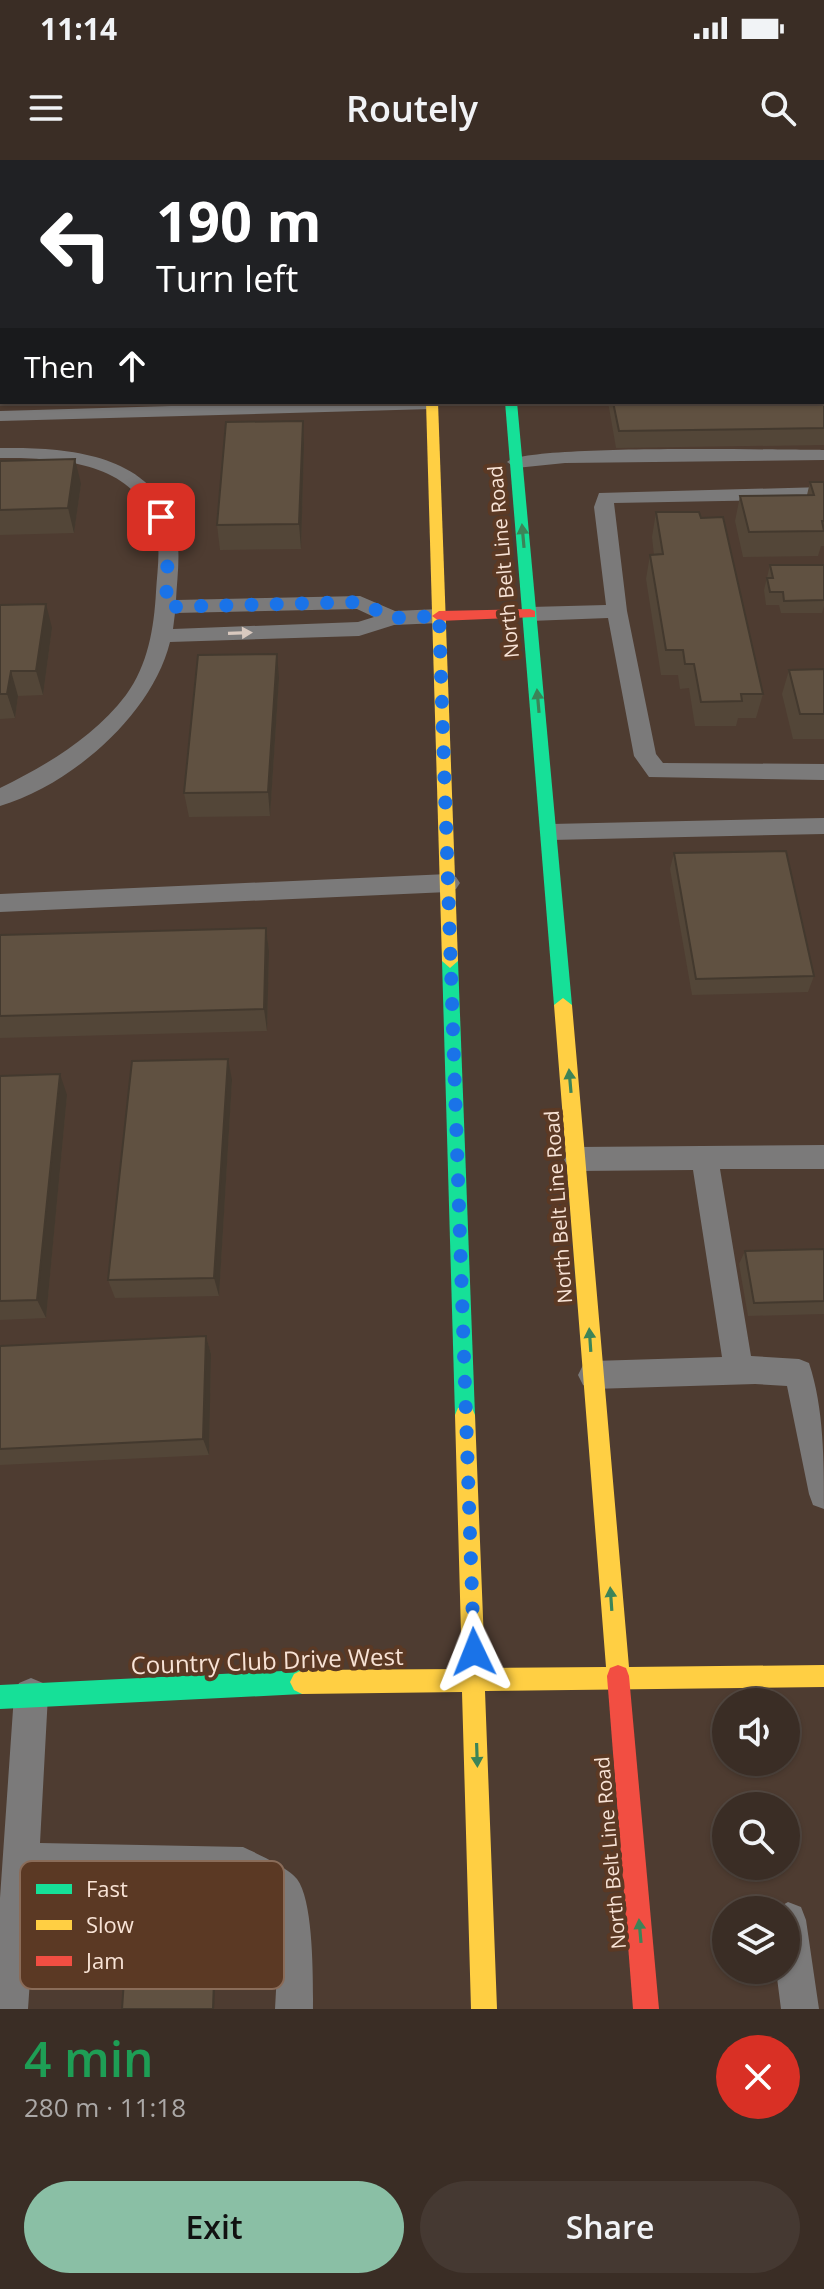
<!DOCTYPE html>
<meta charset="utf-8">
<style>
body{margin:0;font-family:"Open Sans",sans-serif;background:#453932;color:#f1f3f6;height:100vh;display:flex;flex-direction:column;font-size:30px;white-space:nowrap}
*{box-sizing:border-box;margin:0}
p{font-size:26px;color:#aba8a7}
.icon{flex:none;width:44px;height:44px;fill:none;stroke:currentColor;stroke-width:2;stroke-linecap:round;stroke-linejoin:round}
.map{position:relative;height:1849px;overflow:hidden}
.drawer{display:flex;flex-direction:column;background:#3a2d25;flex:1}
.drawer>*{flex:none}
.banner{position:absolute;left:0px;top:0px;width:824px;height:244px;box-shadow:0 2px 6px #0004,0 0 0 2px #544942;background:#202124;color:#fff;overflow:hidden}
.tools{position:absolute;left:712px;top:1528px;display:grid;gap:16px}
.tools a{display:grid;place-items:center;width:88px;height:88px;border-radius:50%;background:#3a2d25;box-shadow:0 2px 6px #0004,0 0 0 2px #544942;font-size:40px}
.pin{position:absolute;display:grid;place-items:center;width:68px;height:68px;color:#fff;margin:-34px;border-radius:16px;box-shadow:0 4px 12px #0006}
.me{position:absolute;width:88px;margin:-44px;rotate:358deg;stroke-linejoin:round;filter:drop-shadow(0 0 6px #0008)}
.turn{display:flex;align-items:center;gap:28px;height:168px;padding:0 24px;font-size:36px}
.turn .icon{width:104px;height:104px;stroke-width:2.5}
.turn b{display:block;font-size:56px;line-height:68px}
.then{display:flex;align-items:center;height:76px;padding:0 24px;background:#0003;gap:16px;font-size:30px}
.round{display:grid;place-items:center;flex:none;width:84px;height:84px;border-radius:42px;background:#453932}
.headline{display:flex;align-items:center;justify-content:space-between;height:136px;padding:0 24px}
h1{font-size:48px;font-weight:600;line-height:60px;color:#1e9e55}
.cta{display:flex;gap:16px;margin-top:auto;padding:16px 24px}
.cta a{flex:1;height:92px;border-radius:48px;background:#8abfa5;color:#111;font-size:32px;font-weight:600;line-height:92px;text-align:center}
.cta a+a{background:#453932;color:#f1f3f6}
.status{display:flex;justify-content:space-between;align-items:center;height:56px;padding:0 40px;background:#3a2d25;direction:ltr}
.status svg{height:22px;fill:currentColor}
header{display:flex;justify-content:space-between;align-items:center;height:104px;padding:0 24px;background:#3a2d25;font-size:36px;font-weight:600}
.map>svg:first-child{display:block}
</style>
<div class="status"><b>11:14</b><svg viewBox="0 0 49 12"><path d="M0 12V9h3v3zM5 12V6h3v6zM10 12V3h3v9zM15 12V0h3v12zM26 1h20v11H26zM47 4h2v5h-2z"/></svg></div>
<header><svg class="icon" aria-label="menu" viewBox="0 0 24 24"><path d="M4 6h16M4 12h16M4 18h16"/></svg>Routely<svg class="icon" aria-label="search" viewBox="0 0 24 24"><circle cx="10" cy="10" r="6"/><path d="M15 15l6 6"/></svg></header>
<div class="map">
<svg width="824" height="1849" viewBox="0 0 824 1849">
<rect width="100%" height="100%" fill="#4e3c31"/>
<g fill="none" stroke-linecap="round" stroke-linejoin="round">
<g fill="#7b7a7a" fill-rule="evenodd">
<path d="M186 0H270L185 2Z"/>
<rect x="328" y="0" width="14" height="2"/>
<rect x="595" y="0" width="14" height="2"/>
<rect x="0" y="3" width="2" height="8"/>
<rect x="822" y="85" width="2" height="10"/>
<rect x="0" y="129" width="2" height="10"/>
<rect x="822" y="203" width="2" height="10"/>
<path d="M312 242 441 244 432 249 0 261V251Z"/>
<path d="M0 288C68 287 155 293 176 372 181 393 177 418 176 440L360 436 395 451 439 449 449 456 439 463 394 465 359 476 170 482C152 555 71 625 0 646V628C47 605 94 577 126 535 148 505 154 468 156 432 157 412 161 390 156 371 137 301 61 298 0 298ZM357 449 374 457 358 462 173 469 175 453Z"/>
<path d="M824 290V300L565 303 516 308 507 302C524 284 782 290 824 290Z"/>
<path d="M824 327V339L614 343 627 451 656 594 663 603 824 604V620L649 617 634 596 608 458 530 461 520 454 530 447 606 445 594 347 599 333Z"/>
<path d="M824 658V674L551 680 543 678 540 672 543 666 551 664Z"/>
<path d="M448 714 456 717 460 723 456 729 448 732 0 752V734Z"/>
<path d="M824 985V1009H720L751 1196 799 1199 809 1203C824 1248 824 1301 824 1349L813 1345 809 1334 787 1226 755 1224 593 1229 583 1225 578 1215 583 1205 593 1201 722 1197 693 1010 577 1011 567 1007 564 999 567 991 577 987Z"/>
<path d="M31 1518 43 1523 48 1535 40 1683 243 1687C256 1693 289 1708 297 1719 314 1741 313 1821 313 1849H275L278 1794 268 1742 238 1723 37 1718 28 1849H0V1738L14 1535 19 1523Z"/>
<path d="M788 1742 801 1747 806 1760 819 1849H781L776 1810H786V1750H774Z"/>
</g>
<g fill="#16e098" fill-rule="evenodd">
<path d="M505 242H517L572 845 563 852 554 845Z"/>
<path d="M450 794 458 801 475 1255 472 1262 465 1265 458 1262 455 1255 442 801Z"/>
<path d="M302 1510 310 1514 314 1522 310 1530 302 1534 0 1549V1525Z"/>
</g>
<g fill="#ffcf43" fill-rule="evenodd">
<rect x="484" y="0" width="10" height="2"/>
<path d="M426 242H438L458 801 450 808 442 801Z"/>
<path d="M563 838 572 845 629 1507 824 1505V1527L485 1531 497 1849H471L462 1532 302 1534 294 1530 290 1522 294 1514 302 1510 462 1509 455 1255 458 1248 465 1245 472 1248 475 1255 485 1508 606 1507 554 845Z"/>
</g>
<g fill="#f24e42" fill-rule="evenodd">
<rect x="420" y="0" width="10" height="2"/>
<path d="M530 449 535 451V457L439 461 432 456 439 451Z"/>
<path d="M618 1505 626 1508 629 1516 659 1849H633L607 1516 610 1508Z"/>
</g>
</g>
<g fill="#534638">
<path d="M2 32V91H0V41Z"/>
<rect x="0" y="139" width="2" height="94"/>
<path d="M824 215V285L616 288 608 242H822Z"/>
<path d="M303 261 304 286 301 389 220 390 217 365Z"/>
<path d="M0 301 81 324 74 373 0 375Z"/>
<path d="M810 322H824V386H821L818 396 743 397 735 361 740 336 807 335Z"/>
<path d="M656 352 701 358 763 534 756 558H738L736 566H695L689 528 680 529 678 515H661L646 419 650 395H654L652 377Z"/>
<path d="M770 405H824V446L822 453H781L779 445H766L764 430Z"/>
<path d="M0 445 52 468 43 535 18 536 15 558 0 559Z"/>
<path d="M824 509V579H793L782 534 789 510Z"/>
<path d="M279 518 270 656 189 657 184 633Z"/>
<path d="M674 693 814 816 808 832 692 835 670 709Z"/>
<path d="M266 768 269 791 267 871 0 878V775Z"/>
<path d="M0 916 67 935 46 1158 0 1160Z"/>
<path d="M232 920 219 1136 115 1138 108 1120Z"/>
<path d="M824 1089V1154L748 1156 739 1104 745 1091Z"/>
<path d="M206 1176 211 1194 209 1295 0 1305V1186Z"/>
</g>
<g fill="#43392e">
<path d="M303 261 304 286 301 389 299 364Z"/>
<path d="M75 299 81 324 74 373 68 348Z"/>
<path d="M46 444 52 468 43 535 36 511Z"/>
<path d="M277 494 279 518 270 656 268 632Z"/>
<path d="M11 511 18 536 15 558 7 534Z"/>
<path d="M266 768 269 791 267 871 264 849Z"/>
<path d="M228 899 232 920 219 1136 214 1118Z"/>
<path d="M60 914 67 935 46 1158 37 1140Z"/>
<path d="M206 1176 211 1194 209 1295 203 1279Z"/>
<path d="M216 1760 217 1761 214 1849H213Z"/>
</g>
<g fill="#605141" stroke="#43392e" stroke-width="2">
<rect x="9" y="0" width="53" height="2"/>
<path d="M152 0H200V2H151Z"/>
<rect x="252" y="0" width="48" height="2"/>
<path d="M2 32V66L0 67V41Z"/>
<rect x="0" y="139" width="2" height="70"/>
<path d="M822 215H824V268L619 271 613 242H822Z"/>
<path d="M303 261 299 364 217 365 226 262Z"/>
<path d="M75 299 68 348 0 350V301Z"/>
<path d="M810 322H824V361H822L824 371 749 372 740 336 814 335Z"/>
<path d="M656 352H699L701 358 723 357 763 534H741L742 541 701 542 694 504H685L683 490H666L650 395 663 394Z"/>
<path d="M770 405H824V440L784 441 783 432H770L767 418H773Z"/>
<path d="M46 444 36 511H11L7 534H0V445Z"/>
<path d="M277 494 268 632 184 633 198 495Z"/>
<path d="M824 509V554H800L789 510Z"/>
<path d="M786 691 814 816 696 819 674 693Z"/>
<path d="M266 768 264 849 0 856V775Z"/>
<path d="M228 899 214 1118 108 1120 132 901Z"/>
<path d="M60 914 37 1140 0 1141V916Z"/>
<path d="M824 1089V1141L754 1143 745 1091Z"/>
<path d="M206 1176 203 1279 0 1289V1186Z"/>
<path d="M216 1760 213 1849H122L128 1763Z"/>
</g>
<defs><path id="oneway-solid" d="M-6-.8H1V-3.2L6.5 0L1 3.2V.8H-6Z" transform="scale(2)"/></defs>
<g fill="#3c8458">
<use href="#oneway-solid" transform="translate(523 376) rotate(-95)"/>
<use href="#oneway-solid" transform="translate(538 541) rotate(-95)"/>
<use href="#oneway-solid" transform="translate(570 921) rotate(-95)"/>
<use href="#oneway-solid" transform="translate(590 1180) rotate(-94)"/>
<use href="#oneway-solid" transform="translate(611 1439) rotate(-94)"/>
<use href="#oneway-solid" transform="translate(477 1595) rotate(88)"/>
<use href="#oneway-solid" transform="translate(640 1771) rotate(-95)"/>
</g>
<use fill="#d9c9bf" href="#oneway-solid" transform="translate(240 473) rotate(-2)"/>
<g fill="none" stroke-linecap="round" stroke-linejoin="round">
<path stroke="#1a73e8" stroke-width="14" stroke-dasharray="0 25.2" d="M161 357 168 387 166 447 360 442 392 458 439 456 474 1492"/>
</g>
<g text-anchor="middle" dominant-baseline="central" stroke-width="8" stroke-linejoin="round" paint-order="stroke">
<g font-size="20" fill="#f8e3d6" stroke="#5b3924">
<text transform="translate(503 402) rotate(-95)">North Belt Line Road</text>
<text transform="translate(558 1047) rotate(-94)">North Belt Line Road</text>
<text transform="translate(610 1693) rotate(-95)">North Belt Line Road</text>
</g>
<g font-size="24" fill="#f8e3d6" stroke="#5b3924">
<text transform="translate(267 1500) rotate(-2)">Country Club Drive West</text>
</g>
</g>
<rect x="20" y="1701" width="264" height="128" rx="12" fill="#5b3924" stroke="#8a6c59" stroke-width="2"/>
<rect x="36" y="1724" width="36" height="10" fill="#16e098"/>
<rect x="36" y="1760" width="36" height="10" fill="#ffcf43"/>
<rect x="36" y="1796" width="36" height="10" fill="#f24e42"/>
<g font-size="22" fill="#f8e3d6">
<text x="86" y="1737">Fast</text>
<text x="86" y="1773">Slow</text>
<text x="86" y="1809">Jam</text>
</g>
</svg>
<div class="tools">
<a><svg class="icon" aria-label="sound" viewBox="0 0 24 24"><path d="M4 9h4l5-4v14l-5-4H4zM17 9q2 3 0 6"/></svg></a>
<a><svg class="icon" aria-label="search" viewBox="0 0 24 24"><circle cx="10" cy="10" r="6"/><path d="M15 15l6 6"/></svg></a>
<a><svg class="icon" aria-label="layers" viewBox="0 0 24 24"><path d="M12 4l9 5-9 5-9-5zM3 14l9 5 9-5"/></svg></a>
</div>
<div class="pin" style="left:161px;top:357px;background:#d93025"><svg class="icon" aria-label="arrive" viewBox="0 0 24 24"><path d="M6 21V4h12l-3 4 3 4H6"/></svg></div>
<svg class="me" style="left:474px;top:1492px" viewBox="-20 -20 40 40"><path d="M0-17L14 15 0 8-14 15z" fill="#1a73e8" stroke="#fff" stroke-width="4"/></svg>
<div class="banner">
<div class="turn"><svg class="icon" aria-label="left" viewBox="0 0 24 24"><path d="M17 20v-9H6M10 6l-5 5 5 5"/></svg><div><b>190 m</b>Turn left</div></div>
<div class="then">Then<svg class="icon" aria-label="ahead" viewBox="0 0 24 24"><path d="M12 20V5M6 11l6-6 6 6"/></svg></div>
</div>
</div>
<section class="drawer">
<div class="headline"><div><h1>4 min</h1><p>280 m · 11:18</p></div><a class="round" style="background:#d93025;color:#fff"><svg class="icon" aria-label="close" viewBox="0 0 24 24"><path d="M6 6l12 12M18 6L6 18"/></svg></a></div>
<div class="cta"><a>Exit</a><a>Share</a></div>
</section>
